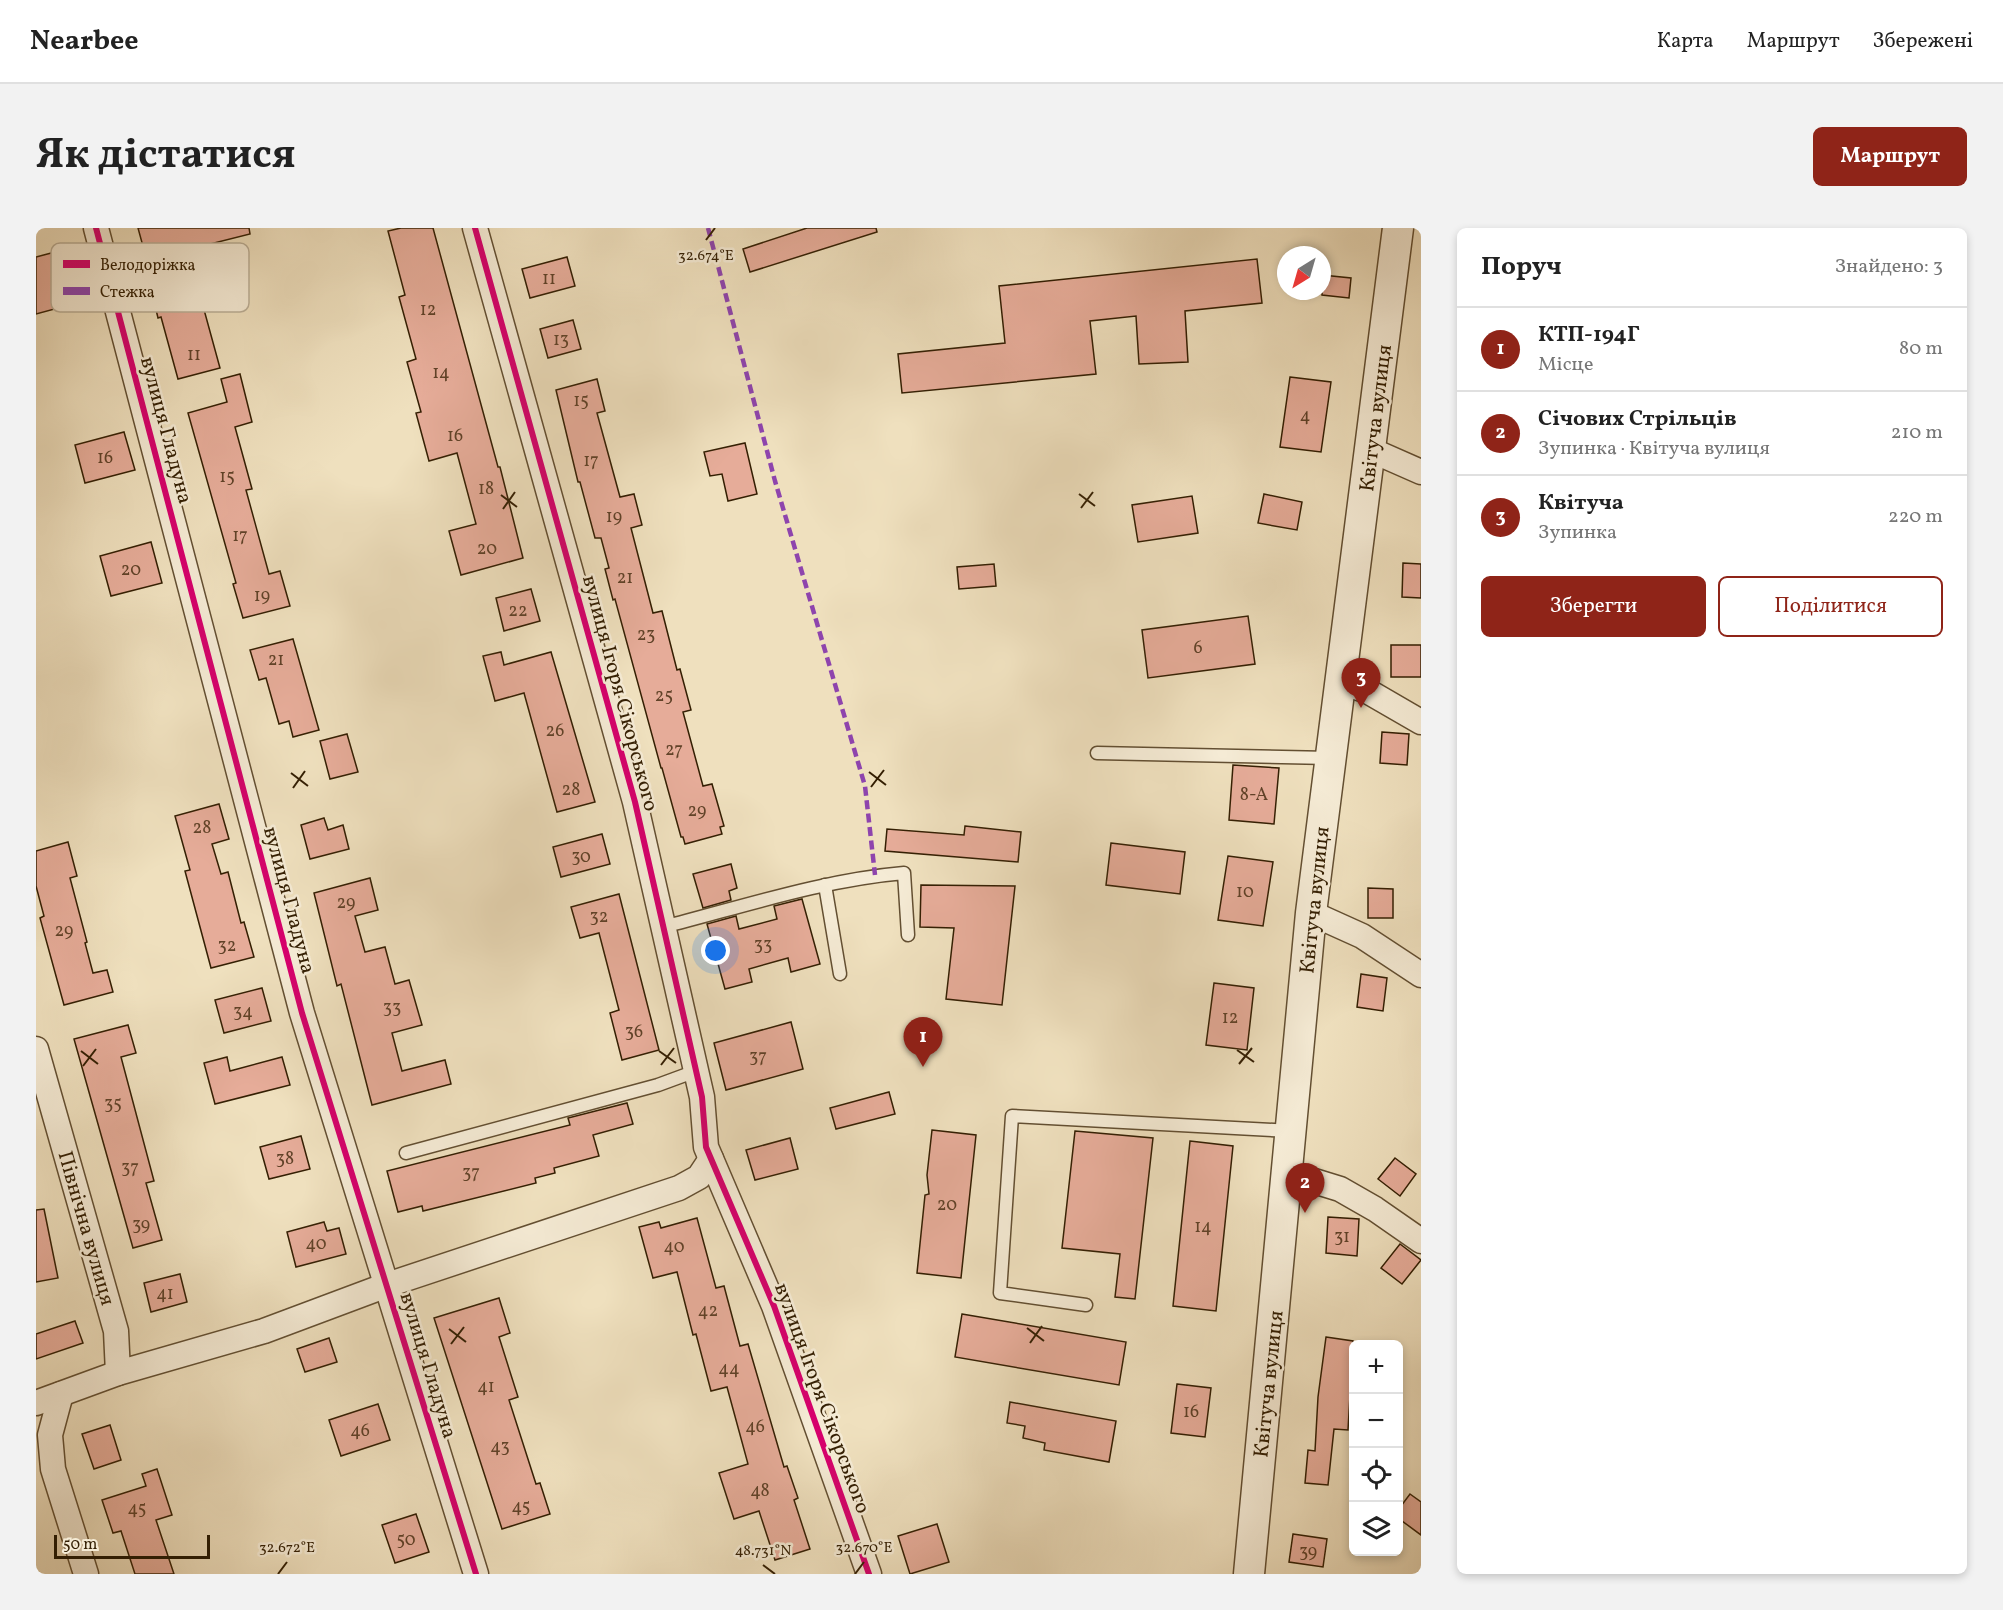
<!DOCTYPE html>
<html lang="uk">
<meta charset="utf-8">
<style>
:root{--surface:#fff;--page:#f2f2f2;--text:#222;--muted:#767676;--line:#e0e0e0;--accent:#8f2418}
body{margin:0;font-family:Vollkorn,serif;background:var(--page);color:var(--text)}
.controls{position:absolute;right:18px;bottom:18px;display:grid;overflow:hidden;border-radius:9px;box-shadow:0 3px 9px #0003}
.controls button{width:54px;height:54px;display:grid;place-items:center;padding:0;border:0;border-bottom:2px solid var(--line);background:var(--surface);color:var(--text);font:30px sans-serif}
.compass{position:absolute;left:1241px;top:18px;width:54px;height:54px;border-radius:50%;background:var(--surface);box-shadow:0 3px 9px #0003;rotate:217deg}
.scale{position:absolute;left:18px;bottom:15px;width:156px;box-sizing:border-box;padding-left:6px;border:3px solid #341f03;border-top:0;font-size:16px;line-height:21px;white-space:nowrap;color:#341f03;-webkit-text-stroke:4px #f5ebd5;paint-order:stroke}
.you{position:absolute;left:680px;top:723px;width:21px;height:21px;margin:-15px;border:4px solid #fff;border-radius:50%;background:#1a73e8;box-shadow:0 0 0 9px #1a73e833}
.badge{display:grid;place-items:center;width:39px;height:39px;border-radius:50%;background:var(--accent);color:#fff;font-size:20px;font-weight:700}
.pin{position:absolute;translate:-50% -50px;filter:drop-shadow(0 2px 3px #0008)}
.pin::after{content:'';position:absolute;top:32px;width:21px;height:18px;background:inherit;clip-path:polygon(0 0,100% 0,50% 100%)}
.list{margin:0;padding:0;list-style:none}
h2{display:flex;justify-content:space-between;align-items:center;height:78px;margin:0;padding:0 24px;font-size:26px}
h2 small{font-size:20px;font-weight:400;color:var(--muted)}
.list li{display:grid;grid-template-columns:39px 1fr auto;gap:18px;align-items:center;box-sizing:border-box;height:84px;padding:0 24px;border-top:2px solid var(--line)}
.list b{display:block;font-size:22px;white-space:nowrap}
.list p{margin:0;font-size:20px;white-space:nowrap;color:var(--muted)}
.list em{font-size:20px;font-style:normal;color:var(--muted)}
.actions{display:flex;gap:12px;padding:18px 24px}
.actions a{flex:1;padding:14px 0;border:2px solid var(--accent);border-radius:9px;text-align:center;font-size:21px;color:var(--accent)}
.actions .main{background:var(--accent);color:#fff}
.icon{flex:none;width:33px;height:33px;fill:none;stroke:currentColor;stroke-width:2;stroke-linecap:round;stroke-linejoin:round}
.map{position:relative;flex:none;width:1385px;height:1346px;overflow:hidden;border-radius:9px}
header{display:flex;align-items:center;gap:36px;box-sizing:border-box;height:84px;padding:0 30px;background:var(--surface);border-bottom:2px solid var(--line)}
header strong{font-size:28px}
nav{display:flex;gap:33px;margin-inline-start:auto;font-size:21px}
.intro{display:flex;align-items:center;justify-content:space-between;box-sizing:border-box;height:144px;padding:0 36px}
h1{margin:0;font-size:42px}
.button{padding:15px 27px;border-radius:9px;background:var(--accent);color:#fff;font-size:21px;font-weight:700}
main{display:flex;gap:36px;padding:0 36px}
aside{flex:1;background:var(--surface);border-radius:9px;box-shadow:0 3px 9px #0003}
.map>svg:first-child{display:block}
.building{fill:#e6ac99;stroke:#341f03;stroke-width:1.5}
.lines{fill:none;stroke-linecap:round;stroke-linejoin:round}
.service-casing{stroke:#634f32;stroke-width:15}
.minor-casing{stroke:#634f32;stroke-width:27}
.tertiary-casing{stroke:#634f32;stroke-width:33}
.service{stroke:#f5ebd5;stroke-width:12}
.minor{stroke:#f5ebd5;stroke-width:24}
.tertiary{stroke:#f5ebd5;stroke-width:30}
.quiet{stroke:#8e44ad;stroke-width:4.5;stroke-dasharray:9 4.5;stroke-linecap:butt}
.cycleway-casing{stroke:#f5ebd5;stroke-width:10}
.cycleway{stroke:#d6006c;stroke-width:6}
.ticks{fill:none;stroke:#341f03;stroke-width:2}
.labels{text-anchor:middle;stroke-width:5;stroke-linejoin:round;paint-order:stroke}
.number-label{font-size:18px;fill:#604228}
.street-label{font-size:21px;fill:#341f03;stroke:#f5ebd5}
.key{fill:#f5ebd5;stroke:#bbae96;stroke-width:1.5}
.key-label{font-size:16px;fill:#341f03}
.ticks-label{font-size:15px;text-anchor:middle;fill:#341f03;stroke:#f5ebd5;stroke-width:5;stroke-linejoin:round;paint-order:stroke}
</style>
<header>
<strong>Nearbee</strong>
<nav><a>Карта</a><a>Маршрут</a><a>Збережені</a></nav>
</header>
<div class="intro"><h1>Як дістатися</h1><a class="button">Маршрут</a></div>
<main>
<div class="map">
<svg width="1385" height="1346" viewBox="0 0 1385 1346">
<rect width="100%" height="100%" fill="#efe0be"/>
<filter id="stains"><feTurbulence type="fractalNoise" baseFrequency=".00333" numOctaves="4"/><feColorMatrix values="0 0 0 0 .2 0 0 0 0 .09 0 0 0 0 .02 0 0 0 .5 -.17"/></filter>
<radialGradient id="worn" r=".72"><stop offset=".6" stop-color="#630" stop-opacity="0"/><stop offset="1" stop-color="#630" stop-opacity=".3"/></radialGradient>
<g class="building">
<path d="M102 0H213L214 6 166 18 181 74 167 78 184 140 142 151 125 89 122 90 116 65 159 53 151 22 111 33Z"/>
<path d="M365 0H397L462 239H464L487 330 425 347 413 303 440 296 421 225 393 233 380 185 385 184 371 134 380 131 363 69 369 67 352 3Z"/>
<path d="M771 0H840L841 4 714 44 707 21Z"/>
<path d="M23 23 37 76 0 86V29Z"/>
<path d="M531 29 539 58 494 70 486 41Z"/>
<path d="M1221 31 1226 75 1149 83 1152 134 1103 136 1100 88 1054 93 1060 146 866 165 862 126 969 115 963 58Z"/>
<path d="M1286 47 1315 50 1313 70 1286 67Z"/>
<path d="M537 92 545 121 512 130 504 101Z"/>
<path d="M204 146 216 194 199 199 216 261 210 262 233 346 244 343 254 378 207 390 197 356 200 355 152 185 191 174 185 151Z"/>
<path d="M1254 149 1295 154 1285 224 1244 219Z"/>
<path d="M561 151 569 183 561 185 584 269 598 266 606 297 595 300 617 385 626 383 641 442 644 441 655 482 647 484 667 558 676 556 688 598 684 599 686 606 649 616 647 609H645L626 540H625L579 371 577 372 569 341 573 340 565 310H559L544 254H542L520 162Z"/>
<path d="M88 204 99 242 49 255 39 217Z"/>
<path d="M709 215 721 266 692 273 686 246 674 248 668 224Z"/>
<path d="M1228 266 1266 274 1261 302 1222 295Z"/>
<path d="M1156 268 1162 305 1102 314 1096 277Z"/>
<path d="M115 314 126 355 75 368 64 328Z"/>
<path d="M1367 335 1385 336V370L1366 369Z"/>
<path d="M958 336 960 358 923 361 921 339Z"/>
<path d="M495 361 504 393 468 403 460 370Z"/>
<path d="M1212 388 1219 436 1112 450 1106 402Z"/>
<path d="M257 411 283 502 257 509 253 493 243 496 230 450 223 452 214 422Z"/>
<rect x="1355" y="417" width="30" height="32"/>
<path d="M465 424 468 437 515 424 559 574 521 584 488 465 459 473 447 428Z"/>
<path d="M1346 504 1373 506 1371 537 1344 535Z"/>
<path d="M311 506 322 544 294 551 284 513Z"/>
<path d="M1197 537 1243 540 1238 596 1193 592Z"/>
<path d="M183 576 193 611 176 616 185 646 192 644 205 695 208 694 218 729 175 740 149 643 154 642 139 588Z"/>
<path d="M288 590 292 602 307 597 313 621 274 631 265 597Z"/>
<path d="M929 598 985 604 982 634 849 623 851 601 928 607Z"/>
<path d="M566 606 574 636 525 649 517 619Z"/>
<path d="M32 614 41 648 34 650 51 714 49 715 57 745 71 742 77 764 28 777 4 690 8 688 0 658V623Z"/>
<path d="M1075 615 1149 624 1144 666 1070 657Z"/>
<path d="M1192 628 1237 634 1227 698 1182 692Z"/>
<path d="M695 636 701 660 693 663 695 672 667 680 657 646Z"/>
<path d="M334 650 342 682 319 688 329 724 349 719 359 756 373 752 386 797 356 805 366 843 409 832 415 856 336 877 305 756 301 758 278 665Z"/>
<path d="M885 657 979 658 966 777 910 771 918 700 884 699Z"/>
<path d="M1332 660 1357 661V690H1332Z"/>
<path d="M583 666 623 822 586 832 574 785 583 782 563 705 544 710 535 679Z"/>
<path d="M766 671 784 736 755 744 752 730 713 741 716 754 689 761 671 696 700 688 703 701 741 691 738 678Z"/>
<path d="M1325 746 1351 750 1347 783 1321 779Z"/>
<path d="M1178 755 1218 760 1211 822 1170 817Z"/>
<path d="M226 760 235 793 188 805 179 772Z"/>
<path d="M755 794 767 841 690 862 678 815Z"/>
<path d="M92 797 100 825 85 829 118 953 110 955 126 1012 97 1020 38 811Z"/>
<path d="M191 829 194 843 246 829 254 857 179 876 168 835Z"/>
<path d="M853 864 859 886 800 901 794 880Z"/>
<path d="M591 875 597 896 557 907 563 928 518 940 519 945 499 950 500 955 387 983 386 978 362 984 351 943 534 897 532 890Z"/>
<path d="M896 902 940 907 925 1050 881 1045 889 967 893 966 891 947Z"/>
<path d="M1039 903 1117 910 1099 1071 1079 1069 1084 1026 1026 1020Z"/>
<path d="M265 908 274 941 233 951 224 919Z"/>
<path d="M754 910 762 941 719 952 710 922Z"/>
<path d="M1154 913 1197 918 1180 1083 1137 1078Z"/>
<path d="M1359 930 1380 946 1364 968 1342 951Z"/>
<path d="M8 981 22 1050 0 1054V982Z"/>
<path d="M1292 989 1323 991 1321 1028 1290 1025Z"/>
<path d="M661 990 680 1060 688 1058 704 1118 712 1116 748 1239 751 1238 762 1270 758 1272 774 1321 739 1332 723 1283 698 1291 683 1245 712 1236 691 1159 675 1163 660 1106 657 1107 641 1044 617 1050 603 999 623 994 625 1000Z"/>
<path d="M288 994 291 1003 303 1000 310 1026 260 1039 251 1004Z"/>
<path d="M1364 1016 1385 1032 1366 1056 1345 1040Z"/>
<path d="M144 1046 151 1074 115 1084 108 1055Z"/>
<path d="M463 1070 474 1105 463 1109 482 1169 473 1172 500 1256 504 1255 514 1286 466 1301 398 1090Z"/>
<path d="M926 1086 1090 1114 1083 1157 919 1129Z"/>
<path d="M39 1093 47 1115 0 1131V1106Z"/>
<path d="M1290 1109 1317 1113V1150H1315L1312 1202 1298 1201 1292 1257 1269 1255 1272 1222 1279 1223 1282 1169Z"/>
<path d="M293 1110 301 1134 269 1144 261 1121Z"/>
<path d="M1141 1156 1175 1160 1169 1209 1135 1205Z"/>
<path d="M974 1174 1080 1193 1073 1234 1008 1222 1009 1215 987 1210 989 1198 971 1195Z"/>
<path d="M342 1176 354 1212 305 1228 293 1192Z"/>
<path d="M74 1197 85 1232 58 1241 46 1206Z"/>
<path d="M121 1241 136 1287 120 1292 138 1346H99L85 1303 77 1305 66 1272 110 1258 106 1246Z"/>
<path d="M1374 1266 1385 1274V1307L1362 1290V1282Z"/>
<path d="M380 1286 393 1324 359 1335 346 1297Z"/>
<path d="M901 1296 913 1334 874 1346 862 1308Z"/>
<path d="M1257 1306 1291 1311 1287 1339 1253 1334Z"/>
</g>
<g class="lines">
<defs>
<g id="service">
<path d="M1061 525 1294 530"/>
<path d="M789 657 804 746"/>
<path d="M627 699C706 679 786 652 868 645L872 707"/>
<path d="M370 925 622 857 660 843"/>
<path d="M1050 1077 964 1065 976 888 1255 903"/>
</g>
<g id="minor">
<path d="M60 0 266 785 440 1346"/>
<path d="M439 0 599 574 666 869 670 919 738 1078 833 1346"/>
<path d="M1335 222 1385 244"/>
<path d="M1304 453 1333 464 1385 494"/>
<path d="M1275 685 1326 708 1385 747"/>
<path d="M0 821 80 1103 82 1145"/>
<path d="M1252 945 1304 961 1339 981 1385 1013"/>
<path d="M25 1166 14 1207 17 1241 50 1346"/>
<path d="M0 1175 82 1145 228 1103 351 1057 643 960 663 949 675 931"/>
</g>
<path id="tertiary" d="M1213 1346 1275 685 1362 0"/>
</defs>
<use href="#service" class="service-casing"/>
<use href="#minor" class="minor-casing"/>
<use href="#tertiary" class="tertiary-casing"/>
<use href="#service" class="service"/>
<use href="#minor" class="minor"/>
<use href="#tertiary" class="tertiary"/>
<path class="quiet" d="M672 0 739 253 829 558 839 647"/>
<defs>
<g id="cycleway">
<path d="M60 0 266 785 440 1346"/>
<path d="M439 0 599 574 666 869 670 919 738 1078 833 1346"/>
</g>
</defs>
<use href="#cycleway" class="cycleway-casing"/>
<use href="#cycleway" class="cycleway"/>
</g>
<path class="ticks" d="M670 12 679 0M1043 266 1059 278M465 267 481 279M1045 280 1057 264M467 281 479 264M833 544 850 557M255 545 272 558M835 559 848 542M257 560 269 543M1201 822 1218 834M45 823 62 836M623 823 640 835M1203 836 1216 820M625 837 638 820M47 838 60 821M991 1100 1008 1113M413 1101 430 1114M994 1115 1006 1098M415 1116 428 1099M727 1337 739 1346M242 1346 251 1334M819 1346 828 1334"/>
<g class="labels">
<g class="number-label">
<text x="513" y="56">11</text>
<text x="392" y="87">12</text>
<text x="525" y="117">13</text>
<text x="158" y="132">11</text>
<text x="405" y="150">14</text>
<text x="545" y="178">15</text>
<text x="1269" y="193">4</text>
<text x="419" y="213">16</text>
<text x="69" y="235">16</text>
<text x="555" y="238">17</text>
<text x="191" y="254">15</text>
<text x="450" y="266">18</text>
<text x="578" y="294">19</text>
<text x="204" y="313">17</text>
<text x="451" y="326">20</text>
<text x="95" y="347">20</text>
<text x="589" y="355">21</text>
<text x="226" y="373">19</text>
<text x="482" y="388">22</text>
<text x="610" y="412">23</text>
<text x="1162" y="425">6</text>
<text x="240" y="437">21</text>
<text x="628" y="473">25</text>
<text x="519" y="508">26</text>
<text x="638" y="527">27</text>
<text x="535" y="567">28</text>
<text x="1218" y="572">8-А</text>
<text x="661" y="588">29</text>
<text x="166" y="605">28</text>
<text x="545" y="634">30</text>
<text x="1209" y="669">10</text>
<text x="310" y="680">29</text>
<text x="563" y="694">32</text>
<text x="28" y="708">29</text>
<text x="727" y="722">33</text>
<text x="191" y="723">32</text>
<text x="356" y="785">33</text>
<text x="207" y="789">34</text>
<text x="1194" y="795">12</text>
<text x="598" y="809">36</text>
<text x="722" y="834">37</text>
<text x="77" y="881">35</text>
<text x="249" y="936">38</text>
<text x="94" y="945">37</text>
<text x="435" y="950">37</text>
<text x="911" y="982">20</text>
<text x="105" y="1002">39</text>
<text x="1167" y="1004">14</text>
<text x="1306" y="1014">31</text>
<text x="280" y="1021">40</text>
<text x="638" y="1024">40</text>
<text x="129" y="1071">41</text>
<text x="672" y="1088">42</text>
<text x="693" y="1146">44</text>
<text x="450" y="1164">41</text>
<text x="1155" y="1189">16</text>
<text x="719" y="1204">46</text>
<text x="324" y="1208">46</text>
<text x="464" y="1224">43</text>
<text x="724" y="1268">48</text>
<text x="485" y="1284">45</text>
<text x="101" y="1286">45</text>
<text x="370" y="1317">50</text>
<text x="1272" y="1329">39</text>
</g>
<g class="street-label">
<text transform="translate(1339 190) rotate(-83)" y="7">Квітуча вулиця</text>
<text transform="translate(131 202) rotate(75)" y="7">вулиця Гладуна</text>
<text transform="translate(585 465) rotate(75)" y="7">вулиця Ігоря Сікорського</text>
<text transform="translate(254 672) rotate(75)" y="7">вулиця Гладуна</text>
<text transform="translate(1278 672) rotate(-84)" y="7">Квітуча вулиця</text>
<text transform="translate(51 1000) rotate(74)" y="7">Північна вулиця</text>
<text transform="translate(393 1137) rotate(73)" y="7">вулиця Гладуна</text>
<text transform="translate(1232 1156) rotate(-84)" y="7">Квітуча вулиця</text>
<text transform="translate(787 1170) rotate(70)" y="7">вулиця Ігоря Сікорського</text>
</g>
</g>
<rect x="15" y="15" width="198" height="69" rx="9" class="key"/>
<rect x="27" y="32" width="27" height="8" fill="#d6006c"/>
<rect x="27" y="59" width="27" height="8" fill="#8e44ad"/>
<g class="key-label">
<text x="64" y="42">Велодоріжка</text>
<text x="64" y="69">Стежка</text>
</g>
<g class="ticks-label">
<text x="670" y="32">32.674°E</text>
<text x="251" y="1324">32.672°E</text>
<text x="828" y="1324">32.670°E</text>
<text x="727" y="1327">48.731°N</text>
</g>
<rect width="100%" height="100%" filter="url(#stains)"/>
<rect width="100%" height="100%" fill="url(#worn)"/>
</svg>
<div class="controls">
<button>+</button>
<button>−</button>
<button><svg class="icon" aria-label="locate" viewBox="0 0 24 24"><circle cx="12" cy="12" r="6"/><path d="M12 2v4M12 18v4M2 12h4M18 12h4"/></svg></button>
<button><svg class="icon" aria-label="layers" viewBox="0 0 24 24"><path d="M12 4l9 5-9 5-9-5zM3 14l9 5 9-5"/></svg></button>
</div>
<svg class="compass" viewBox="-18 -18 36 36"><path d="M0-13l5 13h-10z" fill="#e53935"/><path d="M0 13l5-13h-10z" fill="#767676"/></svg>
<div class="scale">50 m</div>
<div class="you"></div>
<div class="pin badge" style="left:887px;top:839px">1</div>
<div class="pin badge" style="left:1269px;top:985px">2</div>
<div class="pin badge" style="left:1325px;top:480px">3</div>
</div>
<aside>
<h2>Поруч<small>Знайдено: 3</small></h2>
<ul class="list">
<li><span class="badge">1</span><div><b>КТП-194Г</b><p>Місце</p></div><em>80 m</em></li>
<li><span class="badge">2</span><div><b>Січових Стрільців</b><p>Зупинка · Квітуча вулиця</p></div><em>210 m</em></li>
<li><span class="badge">3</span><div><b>Квітуча</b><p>Зупинка</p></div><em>220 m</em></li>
</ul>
<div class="actions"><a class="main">Зберегти</a><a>Поділитися</a></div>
</aside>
</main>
